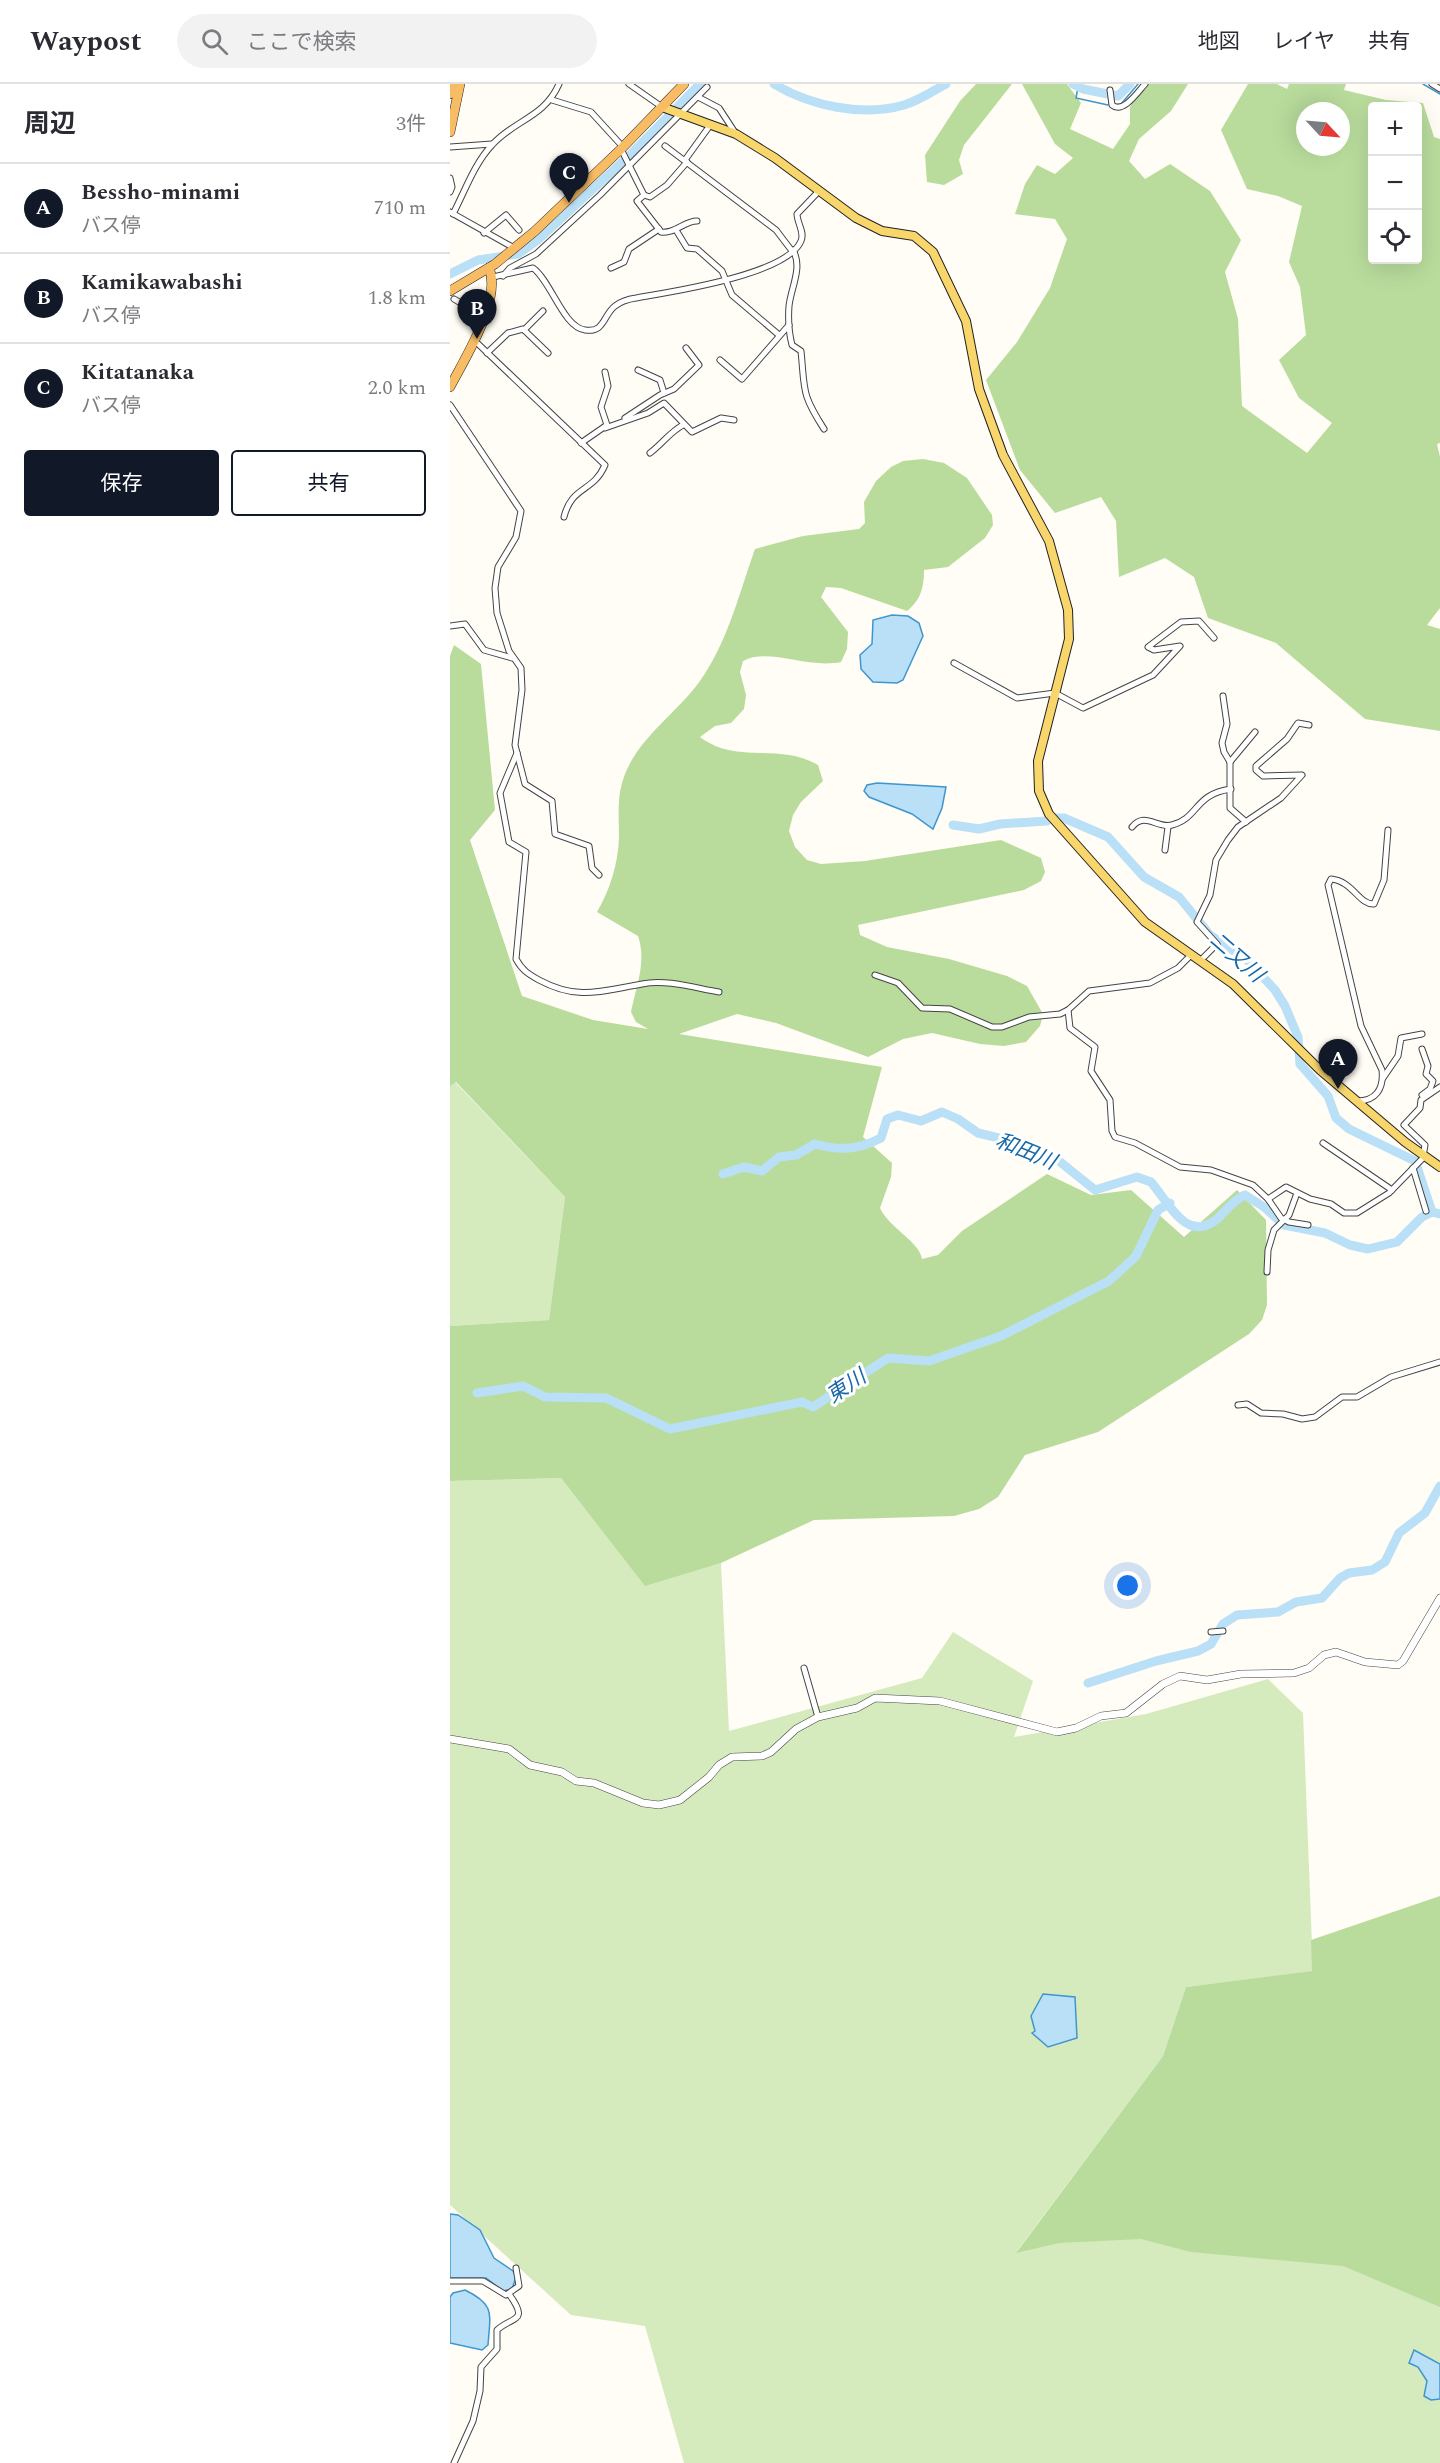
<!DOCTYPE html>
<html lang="ja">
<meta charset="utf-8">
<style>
:root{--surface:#fff;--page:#f2f2f3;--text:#2b2b33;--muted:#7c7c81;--line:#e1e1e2;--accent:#111827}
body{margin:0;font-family:Spectral,"Noto Sans JP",serif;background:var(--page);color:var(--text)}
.controls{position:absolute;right:18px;top:18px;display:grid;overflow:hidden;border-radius:6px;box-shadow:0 6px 24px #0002}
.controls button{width:54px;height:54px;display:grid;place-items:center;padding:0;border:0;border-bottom:2px solid var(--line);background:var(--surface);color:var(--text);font:30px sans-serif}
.compass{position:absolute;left:846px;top:18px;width:54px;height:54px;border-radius:50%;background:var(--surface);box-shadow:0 6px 24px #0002;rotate:116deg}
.you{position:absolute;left:678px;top:1502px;width:21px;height:21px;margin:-15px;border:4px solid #fff;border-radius:50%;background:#1a73e8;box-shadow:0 0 0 9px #1a73e833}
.badge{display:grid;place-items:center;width:39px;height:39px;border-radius:50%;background:var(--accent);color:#fff;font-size:20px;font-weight:700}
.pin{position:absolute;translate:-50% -50px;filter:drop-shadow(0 2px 3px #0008)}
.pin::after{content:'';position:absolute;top:32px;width:21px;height:18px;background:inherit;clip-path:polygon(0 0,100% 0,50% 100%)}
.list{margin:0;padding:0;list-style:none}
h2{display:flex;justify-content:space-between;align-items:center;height:78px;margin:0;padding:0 24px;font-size:26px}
h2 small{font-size:20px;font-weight:400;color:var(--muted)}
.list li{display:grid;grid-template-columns:39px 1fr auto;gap:18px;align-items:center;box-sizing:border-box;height:90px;padding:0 24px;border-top:2px solid var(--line)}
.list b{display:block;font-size:22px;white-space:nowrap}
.list p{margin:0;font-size:20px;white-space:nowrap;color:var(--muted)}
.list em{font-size:20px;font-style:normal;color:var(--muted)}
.actions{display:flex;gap:12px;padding:18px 24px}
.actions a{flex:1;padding:14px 0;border:2px solid var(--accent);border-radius:6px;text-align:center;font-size:21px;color:var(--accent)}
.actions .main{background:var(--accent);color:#fff}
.icon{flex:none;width:33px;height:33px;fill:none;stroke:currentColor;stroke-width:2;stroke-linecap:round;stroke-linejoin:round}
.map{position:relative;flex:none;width:990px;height:2379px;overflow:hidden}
header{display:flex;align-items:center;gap:36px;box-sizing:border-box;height:84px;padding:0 30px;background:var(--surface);border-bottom:2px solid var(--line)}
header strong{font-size:28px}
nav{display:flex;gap:33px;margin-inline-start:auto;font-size:21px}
.search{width:420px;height:54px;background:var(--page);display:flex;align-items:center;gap:15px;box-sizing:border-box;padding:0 21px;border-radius:33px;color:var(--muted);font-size:22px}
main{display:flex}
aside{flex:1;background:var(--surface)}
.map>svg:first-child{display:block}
.green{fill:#d5ebbd}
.forest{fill:#b9dc9c;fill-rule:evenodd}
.water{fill:#b9e0f7;stroke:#3f96cf;stroke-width:1.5}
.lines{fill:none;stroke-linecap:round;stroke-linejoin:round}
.stream{stroke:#3f96cf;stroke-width:1.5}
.river{stroke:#b9e0f7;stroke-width:9}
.minor-casing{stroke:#444;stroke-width:7}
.tertiary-casing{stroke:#444;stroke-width:8}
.primary-casing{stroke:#222;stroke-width:10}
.trunk-casing{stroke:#222;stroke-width:10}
.minor{stroke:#fff;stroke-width:5}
.tertiary{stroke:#fff;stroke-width:7}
.primary{stroke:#f9d66b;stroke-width:8}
.trunk{stroke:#f7bc64;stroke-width:9}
.labels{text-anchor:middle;stroke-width:6;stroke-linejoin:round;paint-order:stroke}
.water-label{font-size:21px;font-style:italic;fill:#1768a6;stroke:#fff}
</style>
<header>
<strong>Waypost</strong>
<div class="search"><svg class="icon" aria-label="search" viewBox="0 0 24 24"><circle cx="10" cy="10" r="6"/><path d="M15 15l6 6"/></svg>ここで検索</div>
<nav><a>地図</a><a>レイヤ</a><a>共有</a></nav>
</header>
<main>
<aside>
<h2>周辺<small>3件</small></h2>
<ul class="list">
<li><span class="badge">A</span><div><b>Bessho-minami</b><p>バス停</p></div><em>710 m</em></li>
<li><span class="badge">B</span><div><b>Kamikawabashi</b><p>バス停</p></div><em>1.8 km</em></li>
<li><span class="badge">C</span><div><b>Kitatanaka</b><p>バス停</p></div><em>2.0 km</em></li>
</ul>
<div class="actions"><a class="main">保存</a><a>共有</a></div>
</aside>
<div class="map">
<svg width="990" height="2379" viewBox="0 0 990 2379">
<rect width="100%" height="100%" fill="#fffdf5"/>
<g class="green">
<path d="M5 998 115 1113 99 1236 0 1242V1002Z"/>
<path d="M111 1394 195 1501 271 1479 279 1647 472 1594 503 1548 583 1597 564 1653 696 1630 818 1595 853 1629 863 1887 736 1903 713 1972 567 2167 610 2143 831 2160 990 2203V2379H234L195 2242 121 2231 0 2121V1397Z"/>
</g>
<g class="forest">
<path d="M526 0H562L514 61 509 76 513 90 494 101 477 98 475 71 510 17Z"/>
<path d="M572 0H617L631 19 620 45 663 65 680 40V23L693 0H738L721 27 689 55 679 77 695 95 720 80 760 107 791 156 775 188 788 235 792 322 857 369 882 339 849 314 829 276 856 251 850 203 839 178 852 122 828 112 797 105 771 46 798 0H827L837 5 839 0H896L894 6 936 16 973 19 984 53 990 55V359L987 360 990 373V524L977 541 990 545V647L915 635 826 559 758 534 744 493 715 474 669 493 666 437 651 413 605 429 570 386 536 296 567 258 600 204 617 155 605 135 565 130 575 100 587 81 605 90 623 74 605 60ZM922 22H968V176H922ZM855 27H891V63H855Z"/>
<path d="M473 375 494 379 517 394 542 431 543 441 535 454 498 483 474 486C474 503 471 516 457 527L391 504 376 503 371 513 398 548 397 565 391 578C357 585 318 563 293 577L290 588 296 611 294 625 281 639 265 642 250 653C287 681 329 658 368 681L373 697 351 718 343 731 339 747 345 763 357 776 371 780 415 777 551 756 591 774 595 788 591 797 574 806 408 841 410 851 437 863 499 875 557 892 577 902 593 930 590 942 576 958 554 962 530 960 482 949 453 955 418 973 326 939 287 930 229 950 432 983 413 1053 442 1079 441 1093 430 1124C439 1144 469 1157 472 1175L488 1171 512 1147 597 1090 641 1111 681 1106 734 1153 787 1106 816 1136 817 1221 812 1236 799 1250 648 1348 575 1371 548 1413 529 1425 504 1432 364 1436 271 1479 195 1502 111 1394 0 1397V1242L99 1236 115 1113 6 998 0 1002V572L4 561 31 580 45 726 20 756 72 912 143 936 198 945 186 938 181 928C186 902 197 878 188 852L147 828C160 806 168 780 169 754 169 736 167 716 172 699 185 653 230 629 254 591 279 553 290 507 305 465L353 452 409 445 415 439 414 418 426 397 441 383 453 377Z"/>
<path d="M990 1812V2223L893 2182 741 2168 691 2155 609 2159 566 2169 713 1972 736 1903 862 1887 861 1856Z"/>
</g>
<g class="water">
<path d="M442 531 458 532 469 539 473 552 453 596 447 599 423 598 411 585 410 571 422 560 423 536Z"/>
<path d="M427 699 496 703 492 724 483 745 462 730 419 713 414 707 417 701Z"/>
<path d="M593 1910 625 1913 627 1954 598 1963 582 1949 585 1947 581 1932Z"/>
<path d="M0 2130 8 2131 30 2146 44 2174 63 2187 66 2193 62 2205 53 2207 36 2194H0Z"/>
<path d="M15 2206C46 2221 40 2230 38 2261L32 2266 0 2259V2213L3 2209Z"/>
<path d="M964 2266 990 2280V2315L981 2316 974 2312 977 2297 968 2283 959 2279Z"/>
</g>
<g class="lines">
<g class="stream">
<path d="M973 0 990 10"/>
<path d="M628 3 626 14 658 21"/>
<path d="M671 20 688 0"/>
</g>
<g class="river">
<path d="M324 0C360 22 413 33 454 21 468 17 483 7 496 0"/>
<path d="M623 0 633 5 668 12 680 0"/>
<path d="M0 190 28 176 68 170 89 155 182 69 250 0"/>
<path d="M606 734H614L658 753 694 793 729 813 760 851 796 875 825 906 835 922 848 953 850 980 878 1012 886 1034 899 1045 965 1077 982 1128"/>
<path d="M503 741 529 745 550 740 597 737"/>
<path d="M273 1090 294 1083 312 1087 329 1073 346 1071 365 1060C390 1067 408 1066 431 1054L437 1035 448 1031 471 1037 492 1028 508 1035 528 1049 570 1059 609 1077 645 1106 687 1093 701 1098C719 1119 737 1160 767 1135 777 1126 783 1116 795 1111L814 1123 834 1141 875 1149 900 1161 918 1165 947 1158 972 1133 982 1128 990 1130"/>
<path d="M27 1309 73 1302 95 1313 156 1314 220 1345 352 1318 363 1323 438 1274 479 1277 551 1252 659 1197 686 1172 708 1126 720 1119"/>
<path d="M638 1599 706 1577 748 1567 761 1560 773 1540 787 1531 828 1528 846 1518 872 1514 890 1494 899 1489 922 1486 935 1478 949 1449 975 1429 990 1402"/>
</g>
<defs>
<g id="minor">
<path d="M179 0 212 23"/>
<path d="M982 0 990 5"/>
<path d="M660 6 662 21C673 30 687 9 695 0"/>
<path d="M248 13 269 24 286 50"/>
<path d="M102 16 141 28 173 63"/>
<path d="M215 62 326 146 342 167"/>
<path d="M0 63 42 60"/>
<path d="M171 65 194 111 187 117 211 148C225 150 234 137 247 137"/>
<path d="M235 76 261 40"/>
<path d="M0 94 2 103 0 108"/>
<path d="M194 111 200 113 217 101 237 78"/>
<path d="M0 128 64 164"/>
<path d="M3 130C15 107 24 80 42 61 64 36 94 34 109 0"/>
<path d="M226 146 237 164 247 165 272 187 282 211 329 251"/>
<path d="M34 149 56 131 69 146"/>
<path d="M343 166C353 184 341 203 339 222 338 235 339 249 342 261L351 267C355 307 351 309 374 345"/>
<path d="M161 184 174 178 179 165 209 145"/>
<path d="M53 192 60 184 86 170 150 111 257 3"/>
<path d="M43 193 83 184C101 197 113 243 135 246 155 249 153 231 165 222 170 218 179 215 186 214 220 208 337 191 351 157 355 148 347 139 347 130L369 107"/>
<path d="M4 215 21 225 40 209"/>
<path d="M74 246 93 227"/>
<path d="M24 256 155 381C143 409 122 401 114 433"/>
<path d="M37 269 58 249 73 245 98 269"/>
<path d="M270 276 292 295 339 241"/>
<path d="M188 286 210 296 214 309"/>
<path d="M0 321 71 427 66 453 48 483 45 504 47 529 59 567 71 584 72 606 65 661 75 700 102 717 105 750 139 762 142 784 149 791"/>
<path d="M175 334 210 311 224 305 249 281 236 264"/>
<path d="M155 344 198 329 214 319 242 348 271 334 284 336"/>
<path d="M131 359 157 341 151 323 158 302 155 288"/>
<path d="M200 369C213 359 220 348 233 341"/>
<path d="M0 542 15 540 34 566 62 574"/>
<path d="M504 579 567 614 605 609 633 624 703 591 730 562 704 566 698 563 731 538 749 537 764 554"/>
<path d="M773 612 777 640 772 659 774 668 780 678V724L796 738"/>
<path d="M67 669 50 709 59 758 76 768 66 875C72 886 78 890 89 896 128 917 151 907 192 900 216 895 245 904 269 908"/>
<path d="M780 678 805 648"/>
<path d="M682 743C695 727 707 745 722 741 749 734 744 710 781 705"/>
<path d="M715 766 718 743"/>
<path d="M751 876 767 860 747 838 760 811 766 776 778 756 788 743 831 714 852 691 813 692 806 686V682L837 655 848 639 859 641"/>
<path d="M425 891 448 899 472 924 500 925 542 943H552L579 933 610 930 618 926 639 907 700 899 728 884 742 870"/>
<path d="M618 926 620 944 645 963 641 987 660 1016 662 1047 665 1053 685 1059 730 1083 761 1086 803 1101 818 1115 831 1134 839 1138 858 1141"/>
<path d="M972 965 978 982 976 990 983 997 980 1005 972 1011"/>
<path d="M933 994 948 972 951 954 972 950"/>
<path d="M907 1017C926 1017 934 1005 932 986L911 942 878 801 881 795C903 797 909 821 924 820L934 796 938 746"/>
<path d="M873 1059 942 1106"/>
<path d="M973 1072 975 1061 954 1041 970 1024 971 1016 990 1003"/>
<path d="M963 1084 976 1127"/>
<path d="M818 1115 836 1103 860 1115 881 1120 894 1129H907L939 1109 974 1073"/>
<path d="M817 1188 818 1166 824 1146 839 1131 847 1109"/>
<path d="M788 1321 797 1320 811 1329 833 1330 852 1335 865 1333 892 1313H907L941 1293 990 1278"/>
<path d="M761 1548 773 1547"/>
<path d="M354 1584 368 1633"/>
<path d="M0 2197H33L56 2211 69 2202 66 2184"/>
<path d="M4 2379 23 2337 30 2307 31 2283 47 2265V2246C62 2232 80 2239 59 2210"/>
</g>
<path id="tertiary" d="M0 1655 59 1665 80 1681 112 1688 126 1697 144 1699 193 1719 209 1721 230 1716 259 1693 269 1681 282 1673 312 1672 321 1668 346 1645 368 1633 407 1624 425 1614 490 1617 607 1648 626 1644 651 1632 676 1629 713 1600 730 1592 757 1596 791 1590 844 1589 859 1584 874 1571 886 1568 915 1578 948 1581 953 1577 990 1514"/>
<path id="primary" d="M212 23 286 50 325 74 406 134 432 147 464 152 483 168 516 237 529 305 553 371 599 457 618 526 619 555 588 677 589 707 599 730 695 838 783 900 870 986 955 1058 990 1083"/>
<g id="trunk">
<path d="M0 10 2 0"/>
<path d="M0 48 10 0"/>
<path d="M0 207 45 180 85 147 171 65 234 0"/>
<path d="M0 303C15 274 52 216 39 184"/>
</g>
</defs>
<use href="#minor" class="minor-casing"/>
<use href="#tertiary" class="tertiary-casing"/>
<use href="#primary" class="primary-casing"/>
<use href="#trunk" class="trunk-casing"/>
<use href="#minor" class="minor"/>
<use href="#tertiary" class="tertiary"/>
<use href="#primary" class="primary"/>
<use href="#trunk" class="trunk"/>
</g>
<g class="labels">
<g class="water-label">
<text transform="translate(787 873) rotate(41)" y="7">二又川</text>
<text transform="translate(576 1067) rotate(22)" y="7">和田川</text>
<text transform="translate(396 1302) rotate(-34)" y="7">東川</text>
</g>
</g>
</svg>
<div class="controls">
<button>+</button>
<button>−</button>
<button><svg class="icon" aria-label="locate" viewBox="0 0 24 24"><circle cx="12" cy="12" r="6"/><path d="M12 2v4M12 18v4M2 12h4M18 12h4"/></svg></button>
</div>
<svg class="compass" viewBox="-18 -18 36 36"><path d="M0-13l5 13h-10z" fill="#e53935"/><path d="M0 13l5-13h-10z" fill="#7c7c81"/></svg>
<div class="you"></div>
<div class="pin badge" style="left:888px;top:1005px">A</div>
<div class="pin badge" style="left:27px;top:255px">B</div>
<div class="pin badge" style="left:119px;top:119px">C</div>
</div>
</main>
